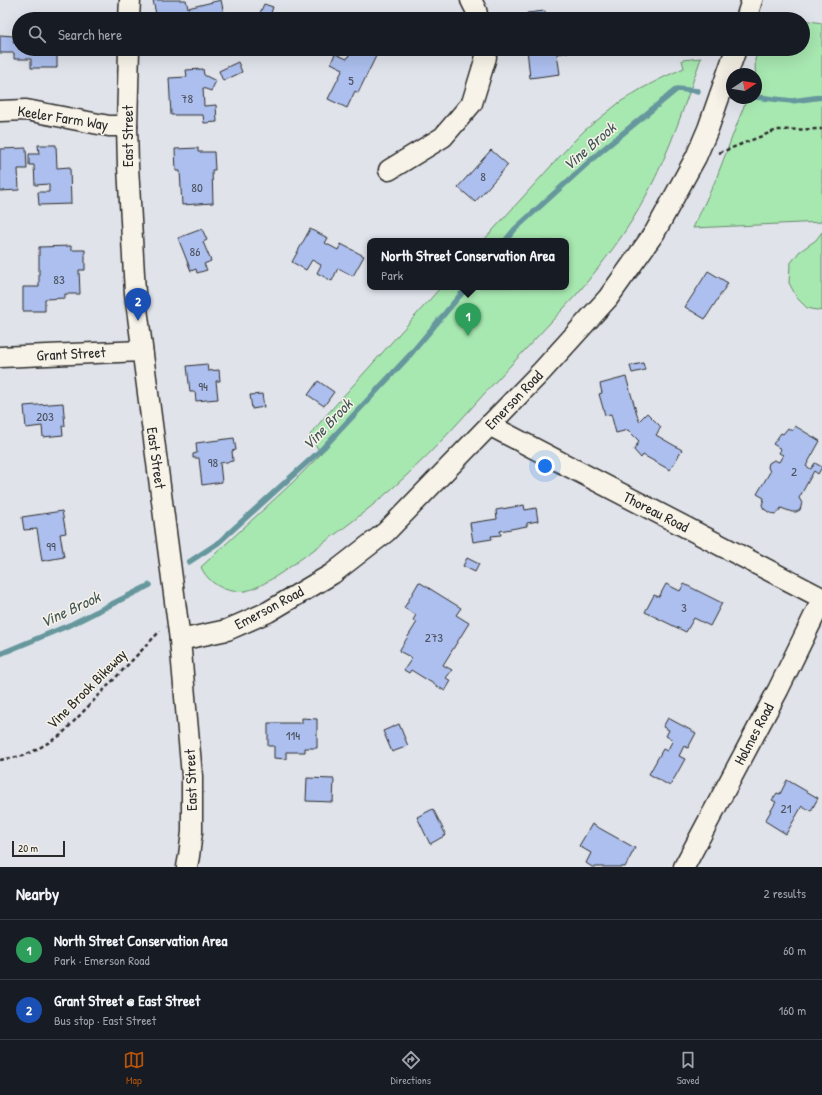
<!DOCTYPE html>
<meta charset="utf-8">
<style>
:root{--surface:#171b24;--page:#242831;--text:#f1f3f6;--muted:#9ea1a6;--line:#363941;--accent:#b45309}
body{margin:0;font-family:"Patrick Hand",sans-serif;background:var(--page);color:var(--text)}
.compass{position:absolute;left:726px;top:68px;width:36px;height:36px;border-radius:50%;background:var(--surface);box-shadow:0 4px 16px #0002;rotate:78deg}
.scale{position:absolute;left:12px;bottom:10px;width:53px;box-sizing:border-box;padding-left:4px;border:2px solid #2b2b2b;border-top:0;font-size:11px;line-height:14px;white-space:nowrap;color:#2b2b2b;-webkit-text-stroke:3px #f7f3e8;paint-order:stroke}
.you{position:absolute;left:545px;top:466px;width:14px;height:14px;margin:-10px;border:3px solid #fff;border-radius:50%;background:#1a73e8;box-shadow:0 0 0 6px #1a73e833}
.badge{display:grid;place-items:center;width:26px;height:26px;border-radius:50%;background:var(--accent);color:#fff;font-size:13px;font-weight:700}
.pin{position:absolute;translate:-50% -33px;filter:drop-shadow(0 1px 2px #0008)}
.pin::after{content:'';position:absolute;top:21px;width:14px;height:12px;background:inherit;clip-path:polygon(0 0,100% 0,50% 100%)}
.popup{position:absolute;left:367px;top:238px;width:202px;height:52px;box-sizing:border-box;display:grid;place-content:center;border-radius:8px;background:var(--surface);filter:drop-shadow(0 1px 3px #0005);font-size:13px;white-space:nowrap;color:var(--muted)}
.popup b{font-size:15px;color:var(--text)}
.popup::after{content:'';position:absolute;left:50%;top:100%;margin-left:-8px;border:8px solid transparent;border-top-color:var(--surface)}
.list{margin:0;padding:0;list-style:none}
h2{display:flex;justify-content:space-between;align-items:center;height:52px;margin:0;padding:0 16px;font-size:17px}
h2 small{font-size:13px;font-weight:400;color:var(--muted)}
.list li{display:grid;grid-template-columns:26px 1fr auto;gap:12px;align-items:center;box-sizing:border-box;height:60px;padding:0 16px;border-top:1px solid var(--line)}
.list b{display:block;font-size:15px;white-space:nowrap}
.list p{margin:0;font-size:13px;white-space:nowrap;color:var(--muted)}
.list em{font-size:13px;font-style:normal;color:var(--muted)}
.icon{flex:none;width:22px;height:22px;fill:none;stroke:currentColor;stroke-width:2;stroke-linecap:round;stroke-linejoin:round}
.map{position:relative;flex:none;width:822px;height:867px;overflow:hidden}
.search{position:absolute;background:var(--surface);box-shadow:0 4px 16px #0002;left:12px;right:12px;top:12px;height:44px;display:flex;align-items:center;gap:10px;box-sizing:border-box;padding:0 14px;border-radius:22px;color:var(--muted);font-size:15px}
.sheet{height:172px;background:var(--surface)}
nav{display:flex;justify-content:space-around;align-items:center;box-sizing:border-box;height:56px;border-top:1px solid var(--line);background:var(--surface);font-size:11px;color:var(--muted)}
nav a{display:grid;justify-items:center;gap:2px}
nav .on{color:var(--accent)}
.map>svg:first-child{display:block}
.green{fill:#a7e7b0;stroke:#69896e}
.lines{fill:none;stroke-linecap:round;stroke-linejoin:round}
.stream{stroke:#66979d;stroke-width:5.5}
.building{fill:#acbfee;stroke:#2b2b2b}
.minor-casing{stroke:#2b2b2b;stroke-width:23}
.path{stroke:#2b2b2b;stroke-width:2.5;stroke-dasharray:4 3;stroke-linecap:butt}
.minor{stroke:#f7f3e8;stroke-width:20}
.labels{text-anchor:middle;stroke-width:3;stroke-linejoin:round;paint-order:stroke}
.number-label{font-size:13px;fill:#4b505c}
.street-label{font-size:15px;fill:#2b2b2b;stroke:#f7f3e8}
.water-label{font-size:16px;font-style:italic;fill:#44585a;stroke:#f7f3e8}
</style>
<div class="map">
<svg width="822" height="867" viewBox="0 0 822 867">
<rect width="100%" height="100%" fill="#e0e3ea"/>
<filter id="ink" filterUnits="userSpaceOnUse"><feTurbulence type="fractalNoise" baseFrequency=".025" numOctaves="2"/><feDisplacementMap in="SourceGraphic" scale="8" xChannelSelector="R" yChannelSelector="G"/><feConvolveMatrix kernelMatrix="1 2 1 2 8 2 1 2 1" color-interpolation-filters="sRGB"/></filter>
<g filter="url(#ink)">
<g class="green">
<path d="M803 20 822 23V222L693 228 716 179 747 98H756L755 59 760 49H803Z"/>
<path d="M701 58C685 104 670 151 647 194 628 231 603 263 577 294 546 327 515 361 484 394 459 422 434 450 407 475 375 505 341 531 305 556 290 567 262 588 245 591 226 594 208 583 201 567L292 483 321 454 310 435 323 419 441 287H566V241H483L571 144 585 130 620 102 641 89 662 78 684 68 682 60Z"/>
<path d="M822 232V311L807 308 797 298 789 283 790 264 799 252 816 240Z"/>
</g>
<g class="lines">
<g class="stream">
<path d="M756 97 792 101 822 97"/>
<path d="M505 241 515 229 600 152 677 89 698 91"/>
<path d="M189 562 218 543 323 448 409 356 467 287"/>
<path d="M0 654 72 624 150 585"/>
</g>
</g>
<g class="building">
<path d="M153 0H186L188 8 221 0 225 19H157Z"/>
<path d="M264 4 273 7 270 16 260 13Z"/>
<path d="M545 11 546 19H528L527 13Z"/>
<path d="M0 35 14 36 13 43H19V49H57V68H31V59H14V53H0Z"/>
<path d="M352 49H372L378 52 358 93 355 91 347 108 328 99 343 69 331 63 335 54 347 59Z"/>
<path d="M527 49H568L569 52 557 54 560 74 530 78Z"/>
<path d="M238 62 242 72 223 81 219 71Z"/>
<path d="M203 69 204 75 216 81 211 91 203 88 204 106 216 105 217 122 204 123 203 115H171L169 78 187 77 186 70Z"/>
<path d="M38 145H56L57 168 70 167 71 204 39 205 38 192H49V184L35 185 34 165H29V154H39Z"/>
<path d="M26 148 27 169H18L19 190 0 191V149Z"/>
<path d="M198 148V152H214L215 170H212L213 203 182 205 180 171H176L175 149Z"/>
<path d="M491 150 508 165 475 202 458 187Z"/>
<path d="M202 229 207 240 203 242 211 261 204 264 207 270 197 273 196 269 191 271 178 238Z"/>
<path d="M310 229 328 238 325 243 338 250 341 244 364 256 353 276 338 268 332 281 317 273 321 265 312 260 306 270 292 262Z"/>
<path d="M71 246V250H85V270H79L80 294H65V298L45 299V311H23V287H39V247Z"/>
<path d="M708 271 728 283 705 319 685 307Z"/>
<path d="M643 363 645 370 632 373 630 366Z"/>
<path d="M207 364 208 371 219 370 220 381H216L218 399 196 401 195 392H190L187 366Z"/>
<path d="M626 377 639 421 647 413 661 427 656 435 682 450 670 470 643 455 641 458 634 450 639 441 628 430 616 433 611 414 605 415 599 394 602 393 600 384Z"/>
<path d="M318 381 334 392 324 406 308 395Z"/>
<path d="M262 394 264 407 252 409 250 395Z"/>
<path d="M63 403 65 426H62L63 435 43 437 42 426 26 428 24 406Z"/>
<path d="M795 426 820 441 806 466 811 469 815 463 822 467 818 474 814 471 799 498 802 503 800 510 796 512H792L781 508 779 511 775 514 770 513 764 509 762 505 764 498 757 494 770 472 768 467 769 463 774 460 779 462 783 455 779 453 781 449 773 444 781 433 783 434 788 428 792 431Z"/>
<path d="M234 438 236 450 232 451 233 461 220 463 222 482 202 485 199 458H193V454L197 453 196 443Z"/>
<path d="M524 505 525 510 536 508 538 521 527 523V526L500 531 501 535 491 536 492 539 473 542 470 523 497 519 496 510Z"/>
<path d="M62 511 66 533 60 534 64 557 42 561 37 529 24 530 22 517Z"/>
<path d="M467 558 479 564 475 572 463 566Z"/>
<path d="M419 582 461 608 456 615 469 623 443 665 452 670 446 678 451 681 445 691 411 670 409 673 404 670 412 658 399 651 417 622 413 620 416 615 404 608Z"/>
<path d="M666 584 680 591 684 584 722 603 710 626 694 618 686 632 645 612 654 595 659 597Z"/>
<path d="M302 718 317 719V748H305V752H286V759L274 758V746H268V723H302Z"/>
<path d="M668 718 696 733 688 748 684 746 679 756 685 759 670 786 649 774 663 749 667 751 673 740 666 736 669 730 663 727Z"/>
<path d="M399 724 408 746 392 752 383 731Z"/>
<path d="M307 778 334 779 333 802 306 801Z"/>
<path d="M787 780 818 798 811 811 802 806 786 834 765 821 776 802 772 800 777 793 780 794Z"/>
<path d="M433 809 446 835 430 844 417 817Z"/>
<path d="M592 824 635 848 625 867H592L586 863 591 853 579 846Z"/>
</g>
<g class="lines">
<defs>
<g id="minor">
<path d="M471 0 476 10 478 19"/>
<path d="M129 19 130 0"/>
<path d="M746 19 752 0"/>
<path d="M129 49 127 126 128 166 135 293 180 640 192 776V832L189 856 187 867"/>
<path d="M0 111 26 110 109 126H127"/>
<path d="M389 170 443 137 472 103 486 57 484 49"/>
<path d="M0 357 142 351"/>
<path d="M489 425 822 598"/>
<path d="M180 640 227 630 268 612 332 574 386 532 542 371 608 298 655 232 696 157 708 129 736 49"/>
<path d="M684 867 778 690 822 600"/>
</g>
</defs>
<use href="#minor" class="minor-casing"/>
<g class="path">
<path d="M719 153 777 130 822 129"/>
<path d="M0 760 22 756 36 750 61 735 160 631"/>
</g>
<use href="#minor" class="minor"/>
</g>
</g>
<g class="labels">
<g class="number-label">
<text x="351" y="85">5</text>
<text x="187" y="103">78</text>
<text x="483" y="181">8</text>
<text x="197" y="192">80</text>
<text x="195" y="256">86</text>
<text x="59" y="284">83</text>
<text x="203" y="391">94</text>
<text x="45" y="421">203</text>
<text x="213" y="467">98</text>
<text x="794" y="476">2</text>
<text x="51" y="551">99</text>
<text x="684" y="612">3</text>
<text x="434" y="642">273</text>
<text x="293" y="740">114</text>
<text x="786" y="813">21</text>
</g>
<g class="street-label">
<text transform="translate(63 118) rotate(9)" y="5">Keeler Farm Way</text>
<text transform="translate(128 136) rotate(-90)" y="5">East Street</text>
<text transform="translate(71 354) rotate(-3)" y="5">Grant Street</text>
<text transform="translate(514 400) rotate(-46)" y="5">Emerson Road</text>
<text transform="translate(156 458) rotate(82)" y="5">East Street</text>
<text transform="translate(656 512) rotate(27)" y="5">Thoreau Road</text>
<text transform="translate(269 608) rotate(-28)" y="5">Emerson Road</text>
<text transform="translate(87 689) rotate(-45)" y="5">Vine Brook Bikeway</text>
<text transform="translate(754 734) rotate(-62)" y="5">Holmes Road</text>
<text transform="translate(191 780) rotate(-92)" y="5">East Street</text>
</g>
<g class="water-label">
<text transform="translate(589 146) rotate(-41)" y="6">Vine Brook</text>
<text transform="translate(327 424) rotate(-46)" y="6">Vine Brook</text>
<text transform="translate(70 609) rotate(-25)" y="6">Vine Brook</text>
</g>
</g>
</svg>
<svg class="compass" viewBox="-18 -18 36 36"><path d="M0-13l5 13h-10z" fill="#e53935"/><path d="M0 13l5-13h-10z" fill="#9ea1a6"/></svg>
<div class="scale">20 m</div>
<div class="you"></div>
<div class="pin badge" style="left:468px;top:336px;background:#2e9e5b">1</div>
<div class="popup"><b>North Street Conservation Area</b>Park</div>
<div class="pin badge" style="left:138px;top:321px;background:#1a4fb4">2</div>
<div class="search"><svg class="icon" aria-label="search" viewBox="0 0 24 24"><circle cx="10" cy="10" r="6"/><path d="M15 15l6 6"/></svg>Search here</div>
</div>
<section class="sheet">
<h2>Nearby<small>2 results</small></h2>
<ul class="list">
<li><span class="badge" style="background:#2e9e5b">1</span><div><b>North Street Conservation Area</b><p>Park · Emerson Road</p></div><em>60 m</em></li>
<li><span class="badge" style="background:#1a4fb4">2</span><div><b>Grant Street @ East Street</b><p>Bus stop · East Street</p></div><em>160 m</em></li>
</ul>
</section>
<nav>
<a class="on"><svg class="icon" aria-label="map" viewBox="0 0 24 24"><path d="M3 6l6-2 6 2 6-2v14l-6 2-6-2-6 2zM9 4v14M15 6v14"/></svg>Map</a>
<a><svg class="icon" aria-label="directions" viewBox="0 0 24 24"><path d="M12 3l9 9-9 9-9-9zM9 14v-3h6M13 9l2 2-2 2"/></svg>Directions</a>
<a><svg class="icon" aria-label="saved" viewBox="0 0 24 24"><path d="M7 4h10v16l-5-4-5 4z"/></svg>Saved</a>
</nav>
